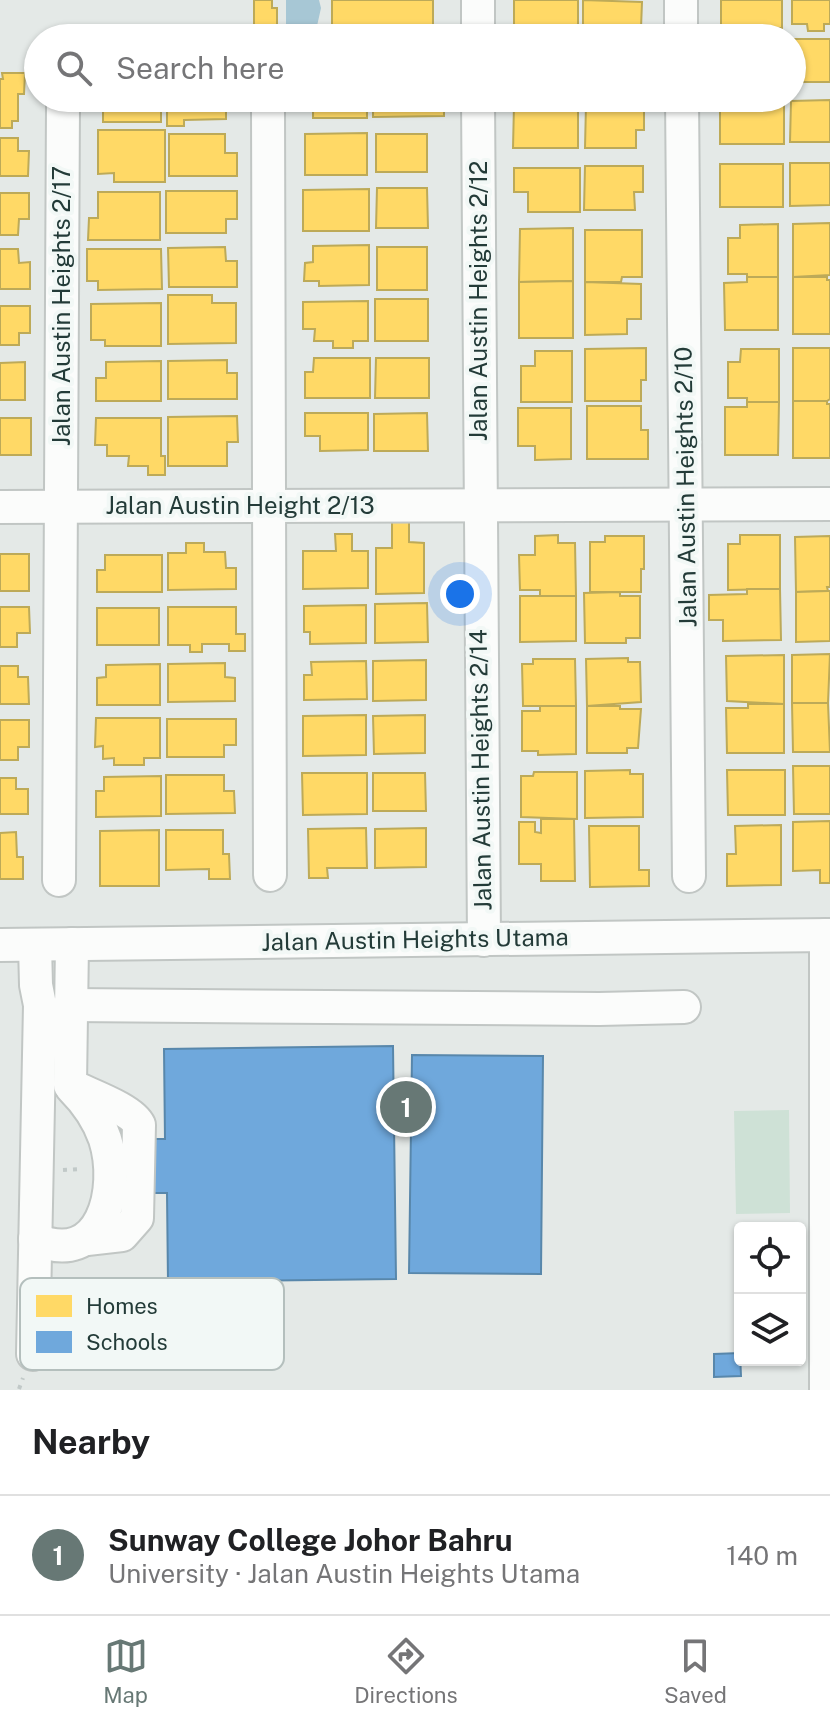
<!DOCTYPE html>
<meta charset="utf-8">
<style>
:root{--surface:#fff;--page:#f2f2f2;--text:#202124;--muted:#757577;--line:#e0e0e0;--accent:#677875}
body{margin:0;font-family:"Public Sans",sans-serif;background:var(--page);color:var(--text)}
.controls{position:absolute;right:24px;bottom:24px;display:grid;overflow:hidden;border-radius:8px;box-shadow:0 2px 6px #0004}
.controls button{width:72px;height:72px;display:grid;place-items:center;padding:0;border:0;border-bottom:2px solid var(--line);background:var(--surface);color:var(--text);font:40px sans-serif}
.you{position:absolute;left:460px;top:594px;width:28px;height:28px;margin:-20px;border:6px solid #fff;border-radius:50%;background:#1a73e8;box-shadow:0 0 0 12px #1a73e833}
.badge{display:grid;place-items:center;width:52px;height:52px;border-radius:50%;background:var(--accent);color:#fff;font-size:26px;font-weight:700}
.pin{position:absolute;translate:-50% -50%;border:4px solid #fff;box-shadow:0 2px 8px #0006}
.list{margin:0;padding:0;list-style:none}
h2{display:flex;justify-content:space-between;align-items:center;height:104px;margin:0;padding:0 32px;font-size:34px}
h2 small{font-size:26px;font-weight:400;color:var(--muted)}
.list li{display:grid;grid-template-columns:52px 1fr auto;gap:24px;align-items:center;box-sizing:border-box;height:120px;padding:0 32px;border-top:2px solid var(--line)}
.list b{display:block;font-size:30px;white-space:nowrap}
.list p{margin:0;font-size:26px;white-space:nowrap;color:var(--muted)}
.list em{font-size:26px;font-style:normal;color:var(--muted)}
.icon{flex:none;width:44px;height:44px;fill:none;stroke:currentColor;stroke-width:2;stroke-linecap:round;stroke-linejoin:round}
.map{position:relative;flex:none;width:830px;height:1390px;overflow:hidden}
.search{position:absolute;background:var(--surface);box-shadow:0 2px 6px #0004;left:24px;right:24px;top:24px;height:88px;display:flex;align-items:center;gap:20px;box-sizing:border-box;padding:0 28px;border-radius:44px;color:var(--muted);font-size:30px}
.sheet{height:224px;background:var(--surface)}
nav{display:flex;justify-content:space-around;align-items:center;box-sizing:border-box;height:112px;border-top:2px solid var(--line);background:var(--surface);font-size:22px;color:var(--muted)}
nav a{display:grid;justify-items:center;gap:4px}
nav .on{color:var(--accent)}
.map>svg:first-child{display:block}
.green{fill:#cee1d6}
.water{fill:#a7c7d5}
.homes{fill:#ffd966;stroke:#bdaa58;stroke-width:2}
.schools{fill:#6fa8dc;stroke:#5887ab;stroke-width:2}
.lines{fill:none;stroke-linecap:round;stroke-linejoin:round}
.minor-casing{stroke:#c1c6c4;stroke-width:36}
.path{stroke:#c1c9c8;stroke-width:4;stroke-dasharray:4 6;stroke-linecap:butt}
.minor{stroke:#fbfcfb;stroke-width:32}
.labels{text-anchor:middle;stroke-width:8;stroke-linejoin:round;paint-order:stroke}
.street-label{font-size:24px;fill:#233b38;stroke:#f2f8f6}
.key{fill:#f2f8f6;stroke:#b4bfbd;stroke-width:2}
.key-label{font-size:22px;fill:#233b38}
</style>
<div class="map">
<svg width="830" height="1390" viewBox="0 0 830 1390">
<rect width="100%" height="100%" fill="#e4e9e7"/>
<path class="green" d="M789 1110 790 1213 736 1214 734 1111Z"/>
<path class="water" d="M286 0H319L321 8 317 26 321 38H286Z"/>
<g class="homes">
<path d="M254 0H272V8H277V38H254Z"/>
<rect x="332" y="0" width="101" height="38"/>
<path d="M514 0H578V28L514 29Z"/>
<path d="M583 0 642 2 641 28 583 29Z"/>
<rect x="721" y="0" width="61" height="28"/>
<path d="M792 0H830V24H824V31H808L807 24H792Z"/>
<rect x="792" y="39" width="38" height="43"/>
<path d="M2 73H25L24 94H18V121H12V128H0V79H3Z"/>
<rect x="103" y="98" width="58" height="24"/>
<path d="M167 98H226V119L184 120V126H167Z"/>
<rect x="313" y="98" width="54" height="20"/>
<path d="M373 98H444V116L373 117Z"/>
<path d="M830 100V142H790L791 101Z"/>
<rect x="720" y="101" width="64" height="43"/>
<path d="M578 104V148H513L514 105Z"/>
<path d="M586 104H644V130H636V148H585Z"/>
<path d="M98 130H165V182H114V173L98 174Z"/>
<path d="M367 133V175H305V134Z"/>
<path d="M169 134H225V153H237V176H169Z"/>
<rect x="376" y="134" width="51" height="38"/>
<path d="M0 138H18V151H29L28 176H0Z"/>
<path d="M790 163H830V205L790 206Z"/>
<rect x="720" y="164" width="63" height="43"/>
<path d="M585 166H643V192H634L635 210H584Z"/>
<path d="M514 168H580V212H528V192H514Z"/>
<path d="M377 188H427L428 228H376Z"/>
<path d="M369 189V231H303V190Z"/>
<path d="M166 191H237V219H226V233H166Z"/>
<path d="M98 192H160V240H88L89 218H98Z"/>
<path d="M0 193H29V219H19L18 235H0Z"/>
<path d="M830 223V275L793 277V224Z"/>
<path d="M778 224V277H747V274H728V238H740V225Z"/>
<path d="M573 228V281L519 282 520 229Z"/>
<path d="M585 230H642V277H622L621 282H585Z"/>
<path d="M369 245V285L319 286V281H304L305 263 313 262V246Z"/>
<path d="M225 247 226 261H237V287H169L168 248Z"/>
<rect x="377" y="247" width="50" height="43"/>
<path d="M0 249H18L19 263 30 262V289H0Z"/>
<path d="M87 249H161L162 289 98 290V281H87Z"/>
<path d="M747 277H778V330H725L724 283 747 282Z"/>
<path d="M793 277H827V280H830V334H793Z"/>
<path d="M573 281V338H519V282Z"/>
<path d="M585 282 641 284V319H627V334L585 335Z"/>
<path d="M168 295H212V303H236V343L168 344Z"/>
<rect x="375" y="299" width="53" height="42"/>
<path d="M368 301V341H353V348H333V341H314L315 329H303V302Z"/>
<path d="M161 303V346H105V340H91V304Z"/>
<path d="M0 306H30V333H19V345H0Z"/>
<path d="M646 348V380H641V401H585V349Z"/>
<path d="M793 348H830V399L827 401H793Z"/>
<path d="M741 349H779V402H747V398H728V362H740Z"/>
<path d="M535 351H572V402H521V366H535Z"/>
<path d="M314 358H370V398H305V372H313Z"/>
<path d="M376 358H429V398H375Z"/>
<path d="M227 360V373H237V399H168V361Z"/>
<path d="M161 361V401H96V378H106V362Z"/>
<path d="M25 362V400H0V363Z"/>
<path d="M793 401H827V404H830V458H793Z"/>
<path d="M747 402H779L778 455H725V407H747Z"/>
<path d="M587 406H641V430H648V459H587Z"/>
<path d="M518 408H571V459L535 460V446H518Z"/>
<path d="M305 413H368V450L320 451V436H305Z"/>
<path d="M427 413 428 451H374V414Z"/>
<path d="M237 416 238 442H227V466H168V417Z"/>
<rect x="0" y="418" width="31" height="37"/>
<path d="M96 418H161V456H165V475H148V466H128L129 456H107V445H95Z"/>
<path d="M392 522H409V542L424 543V593L376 594V548H392Z"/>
<path d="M335 534H352V551H368V588L303 589V551H336Z"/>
<path d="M558 535V543H575L576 596H540V590H520L519 555H535V536Z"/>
<path d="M740 535H780V589L728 590V544H740Z"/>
<path d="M605 536H644V569H641V592H590V542H605Z"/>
<path d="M830 536V587H827L828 591 796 592 795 537Z"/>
<path d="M186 543H204V552H225L226 568H236V589L168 590V553H186Z"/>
<rect x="0" y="554" width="29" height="37"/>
<path d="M105 555H162V592H97V570H105Z"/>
<path d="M747 589H780L781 640 723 641V620H709V595L747 594Z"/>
<path d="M828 591H830V641L796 642V592Z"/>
<path d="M620 592V596H640V638H626V643H585L584 593Z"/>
<path d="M520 596H576V641L520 642Z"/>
<path d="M427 603 428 642 375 643V604Z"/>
<path d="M366 605V643L310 644V632H304V606Z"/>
<path d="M0 607H29L30 633H17V647H0Z"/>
<path d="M168 607H236V634H245V651H229V644H202V652H190V645H168Z"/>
<rect x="97" y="608" width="62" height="37"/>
<path d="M830 654 828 703H792V655Z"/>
<path d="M784 655V704L727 701 726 656Z"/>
<path d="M628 658V662H640L641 702 587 706 586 659Z"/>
<path d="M533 659H575L576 706H523L522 664H533Z"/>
<path d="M426 660V700L373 701V661Z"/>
<path d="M366 661 367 699 304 700V675H312L311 662Z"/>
<path d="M225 663V677L235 678V701L168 702V664Z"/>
<path d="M160 664V705H97V678L106 677V665Z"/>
<path d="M0 666H18V677H28L29 704H0Z"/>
<path d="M792 703H828L830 752H793Z"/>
<path d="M748 704H784V753H727L726 708H748Z"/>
<path d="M540 706H576V754L538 755V751H522V711H540Z"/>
<path d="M587 706H620V709H641L638 748H627V753H587Z"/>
<path d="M366 715V755L303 756V716Z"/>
<path d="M425 715V753L374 754 373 716Z"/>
<path d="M96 718H160V758H144V765H114V758L103 759V746L95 747Z"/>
<path d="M167 719H236V745H224V757H167Z"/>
<path d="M0 720H29V747H18V760H0Z"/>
<path d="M793 766H830V814H794Z"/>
<path d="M630 770V774H643V817L585 818V771Z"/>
<path d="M727 770H785V815H728Z"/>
<path d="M534 772H577V819L521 817V776H533Z"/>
<path d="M302 773H367V814L303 815Z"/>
<path d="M373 773H425L426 811H373Z"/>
<path d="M166 775H224V791H234L235 813 166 814Z"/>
<path d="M161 776V816L96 817V791H104V777Z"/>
<path d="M0 778H16V789H28V814H0Z"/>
<path d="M541 819H574L575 881H541V864H519V822H535V832L541 833Z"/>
<path d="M830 821V883H820V870L793 871V822Z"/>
<path d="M781 825V885L727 886V854H736L735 826Z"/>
<path d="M589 826H639V870H649V886L590 887Z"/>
<path d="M366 828 367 868H327L328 878H309L308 829Z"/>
<path d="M426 828V867L375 868V829Z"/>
<path d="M159 830V886H100V831Z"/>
<path d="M166 830H223V854H229L230 879H209V869L166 870Z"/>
<path d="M16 832 17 857H23V879H0V833Z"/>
</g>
<g class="schools">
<path d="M393 1046 396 1279 168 1282 167 1193H151L121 1215 120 1118 150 1139H165L164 1049Z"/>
<path d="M412 1055 543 1056 541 1274 409 1273Z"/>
<path d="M740 1353 741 1376 714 1377V1354Z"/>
<path d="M754 1360H796V1364L754 1365Z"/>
</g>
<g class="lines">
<defs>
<g id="minor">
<path d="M478 0V38"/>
<path d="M681 0V38"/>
<path d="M478 98 484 940"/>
<path d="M682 98 689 876"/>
<path d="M268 105 270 875"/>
<path d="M0 507 830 504"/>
<path d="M59 880 63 105"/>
<path d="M72 944 70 1085C87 1094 132 1109 139 1125L137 1218 122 1235 87 1239"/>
<path d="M0 945 830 935"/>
<path d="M70 1005 599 1009 684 1007"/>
<path d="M35 1239C102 1269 121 1189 105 1139 98 1119 87 1103 72 1088"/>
<path d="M33 1354 40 1005 36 985 35 945"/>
<path d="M826 1390V935"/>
</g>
</defs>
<use href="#minor" class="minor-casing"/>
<g class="path">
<path d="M63 1170 82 1169"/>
<path d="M19 1389 23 1378"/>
</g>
<use href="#minor" class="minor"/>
</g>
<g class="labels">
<g class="street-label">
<text transform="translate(479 301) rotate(-90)" y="8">Jalan Austin Heights 2/12</text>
<text transform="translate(62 306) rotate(-90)" y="8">Jalan Austin Heights 2/17</text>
<text transform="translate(686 487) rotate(-91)" y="8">Jalan Austin Heights 2/10</text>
<text x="240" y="514">Jalan Austin Height 2/13</text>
<text transform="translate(481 770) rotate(-91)" y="8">Jalan Austin Heights 2/14</text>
<text transform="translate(415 940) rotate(-1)" y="8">Jalan Austin Heights Utama</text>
</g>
</g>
<rect x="20" y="1278" width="264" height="92" rx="12" class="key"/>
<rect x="36" y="1295" width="36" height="22" fill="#ffd966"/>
<rect x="36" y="1331" width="36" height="22" fill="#6fa8dc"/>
<g class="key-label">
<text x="86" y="1314">Homes</text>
<text x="86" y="1350">Schools</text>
</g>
</svg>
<div class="controls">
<button><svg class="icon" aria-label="locate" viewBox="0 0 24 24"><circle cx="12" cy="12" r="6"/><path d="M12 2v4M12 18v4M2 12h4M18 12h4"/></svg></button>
<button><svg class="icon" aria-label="layers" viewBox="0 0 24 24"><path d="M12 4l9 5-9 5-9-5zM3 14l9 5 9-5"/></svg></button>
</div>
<div class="you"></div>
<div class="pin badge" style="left:406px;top:1107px">1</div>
<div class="search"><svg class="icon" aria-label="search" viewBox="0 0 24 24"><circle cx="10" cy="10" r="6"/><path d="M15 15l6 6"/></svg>Search here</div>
</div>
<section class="sheet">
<h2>Nearby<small></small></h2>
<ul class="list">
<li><span class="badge">1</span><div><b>Sunway College Johor Bahru</b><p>University · Jalan Austin Heights Utama</p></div><em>140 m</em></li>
</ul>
</section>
<nav>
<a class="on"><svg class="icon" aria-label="map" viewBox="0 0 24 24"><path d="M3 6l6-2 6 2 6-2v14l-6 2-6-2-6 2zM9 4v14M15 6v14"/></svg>Map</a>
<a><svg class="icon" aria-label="directions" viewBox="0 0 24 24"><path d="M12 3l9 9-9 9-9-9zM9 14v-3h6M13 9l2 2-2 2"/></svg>Directions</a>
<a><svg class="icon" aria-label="saved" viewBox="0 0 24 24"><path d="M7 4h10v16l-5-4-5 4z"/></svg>Saved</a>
</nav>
